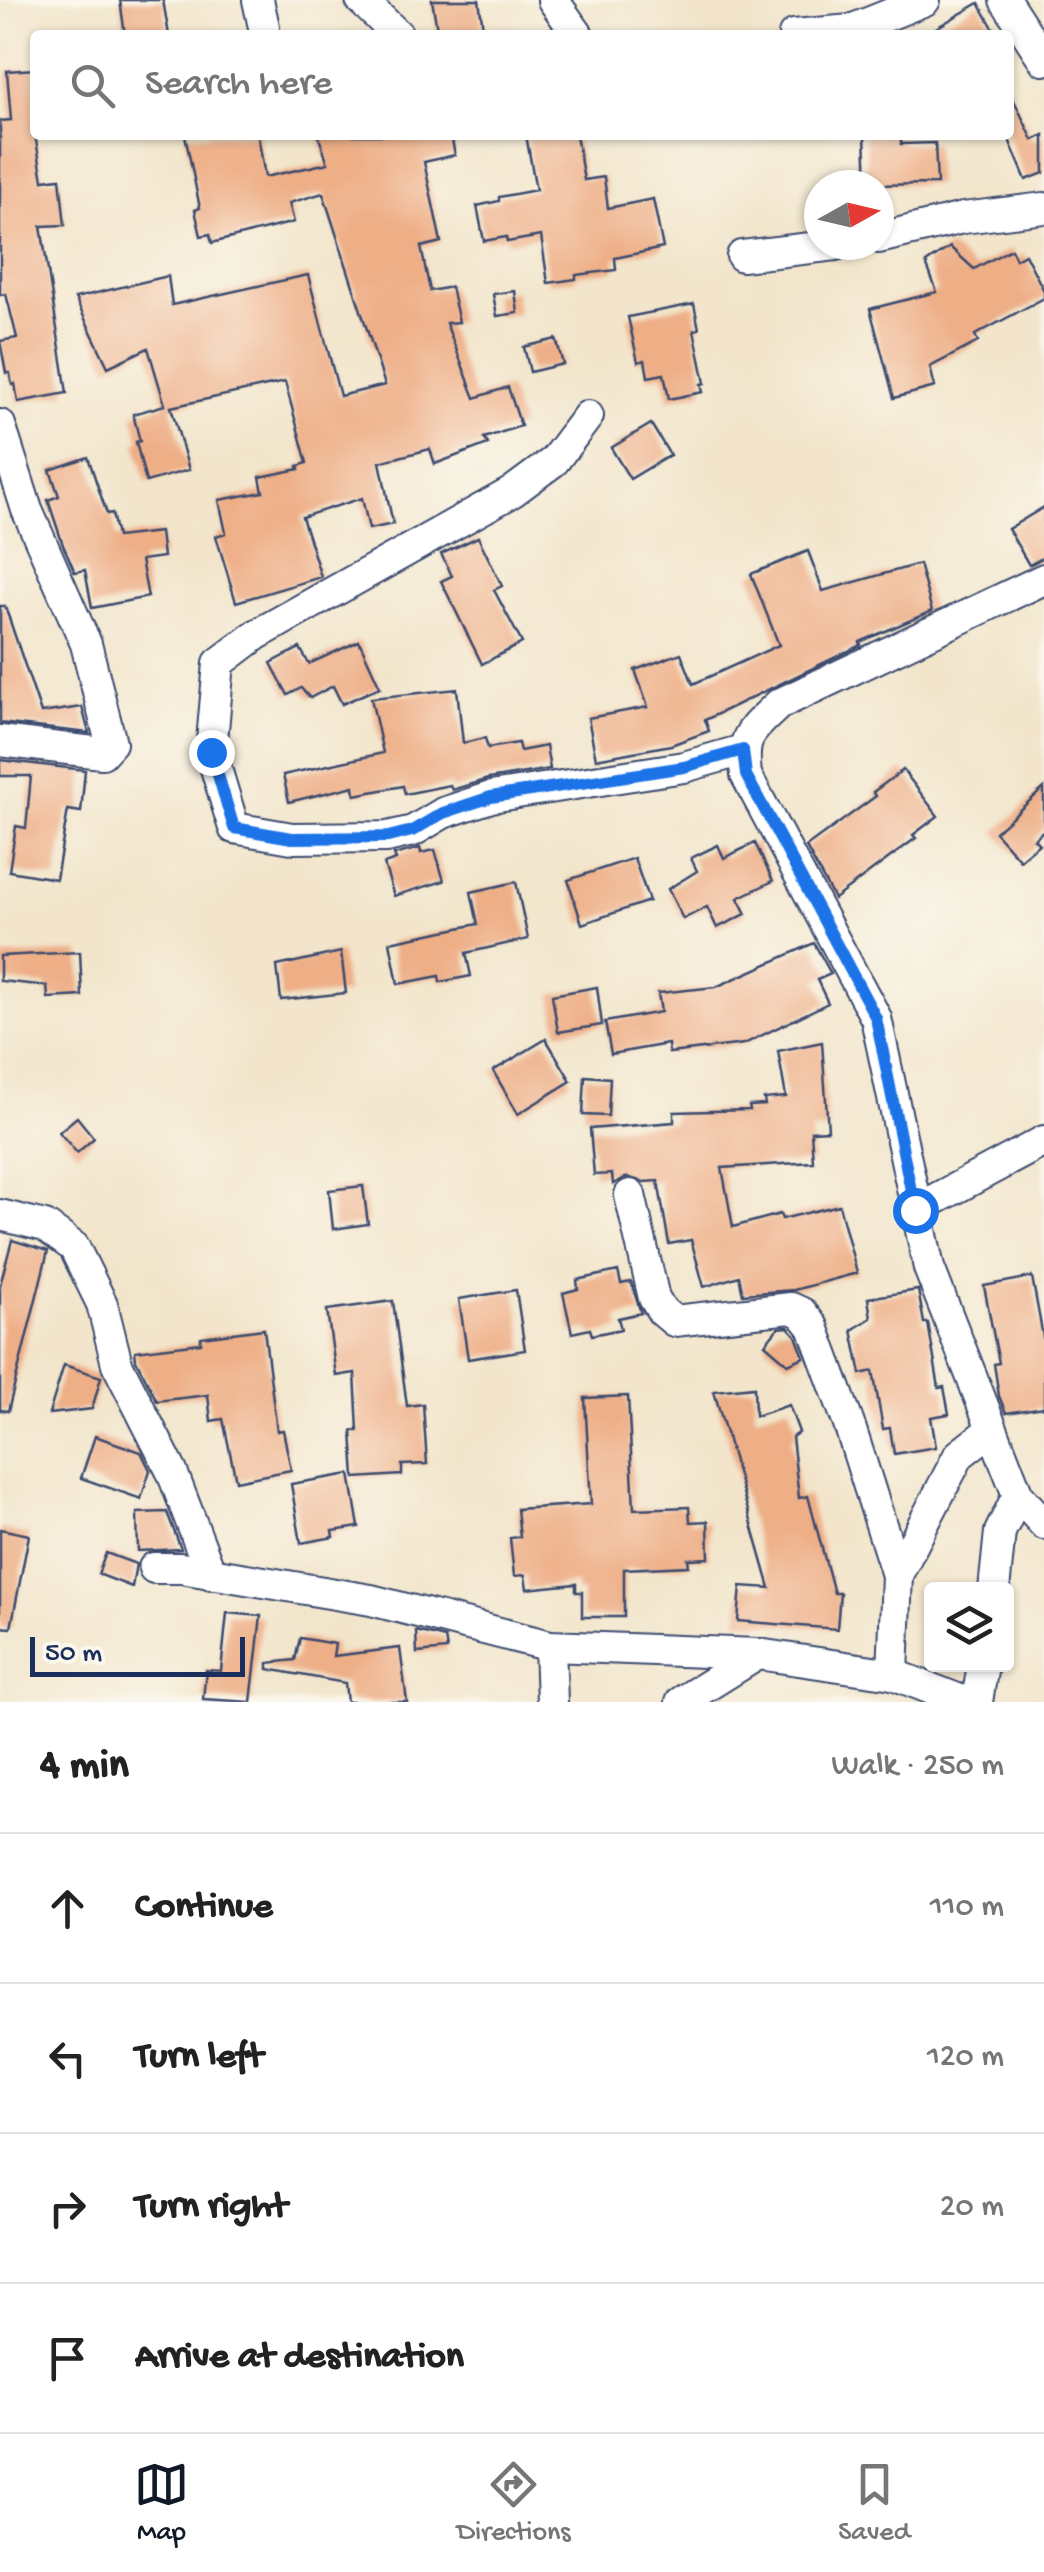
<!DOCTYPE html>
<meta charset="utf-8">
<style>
:root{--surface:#fff;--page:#f6f6f6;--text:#222;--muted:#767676;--line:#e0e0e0;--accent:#111827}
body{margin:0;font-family:"Gochi Hand",sans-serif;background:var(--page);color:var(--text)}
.controls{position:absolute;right:30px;bottom:30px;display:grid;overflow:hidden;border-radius:10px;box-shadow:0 2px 8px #0004}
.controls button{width:90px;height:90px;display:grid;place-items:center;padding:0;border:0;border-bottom:2px solid var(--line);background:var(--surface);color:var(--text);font:50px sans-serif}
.compass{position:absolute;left:804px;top:170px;width:90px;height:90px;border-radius:50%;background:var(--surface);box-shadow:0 2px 8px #0004;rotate:82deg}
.scale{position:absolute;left:30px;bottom:25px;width:215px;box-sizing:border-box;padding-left:10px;border:5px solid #1b2f5e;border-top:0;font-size:28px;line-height:35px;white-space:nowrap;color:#1b2f5e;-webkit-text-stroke:8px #fbf7ec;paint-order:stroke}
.stop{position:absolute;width:30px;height:30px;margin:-22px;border:8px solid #1a73e8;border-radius:50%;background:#fff}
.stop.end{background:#1a73e8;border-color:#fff;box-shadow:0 2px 10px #0008}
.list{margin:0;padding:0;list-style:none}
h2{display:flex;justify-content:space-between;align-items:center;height:130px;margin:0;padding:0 40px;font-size:42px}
h2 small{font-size:32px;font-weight:400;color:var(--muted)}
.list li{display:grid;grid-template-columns:65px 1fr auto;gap:30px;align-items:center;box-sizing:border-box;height:150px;padding:0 40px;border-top:2px solid var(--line)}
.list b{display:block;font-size:38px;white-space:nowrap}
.list em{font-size:32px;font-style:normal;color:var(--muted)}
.icon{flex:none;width:55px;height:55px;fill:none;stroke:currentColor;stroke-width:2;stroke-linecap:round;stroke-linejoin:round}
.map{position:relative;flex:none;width:1044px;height:1702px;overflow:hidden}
.search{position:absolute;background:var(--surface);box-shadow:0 2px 8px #0004;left:30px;right:30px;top:30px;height:110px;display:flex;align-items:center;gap:25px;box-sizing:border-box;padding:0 35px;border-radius:10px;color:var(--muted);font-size:38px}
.sheet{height:730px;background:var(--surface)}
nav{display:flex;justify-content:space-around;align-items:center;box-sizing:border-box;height:140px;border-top:2px solid var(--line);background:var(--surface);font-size:28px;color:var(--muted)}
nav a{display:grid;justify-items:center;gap:5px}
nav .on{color:var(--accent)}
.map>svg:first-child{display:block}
.building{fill:#eeae86}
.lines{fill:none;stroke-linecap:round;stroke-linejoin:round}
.minor-casing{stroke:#3b4a6e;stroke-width:34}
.minor{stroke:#fff;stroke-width:30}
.route{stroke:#1a73e8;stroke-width:12}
</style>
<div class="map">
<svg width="1044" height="1702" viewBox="0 0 1044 1702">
<rect width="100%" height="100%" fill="#fbf7ec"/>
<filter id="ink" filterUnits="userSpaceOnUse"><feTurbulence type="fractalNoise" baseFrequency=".01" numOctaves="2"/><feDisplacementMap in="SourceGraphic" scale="20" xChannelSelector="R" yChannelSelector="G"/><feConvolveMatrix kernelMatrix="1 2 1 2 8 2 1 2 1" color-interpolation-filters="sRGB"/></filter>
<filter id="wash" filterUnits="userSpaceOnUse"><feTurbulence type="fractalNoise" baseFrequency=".0048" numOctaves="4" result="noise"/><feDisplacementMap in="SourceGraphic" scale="40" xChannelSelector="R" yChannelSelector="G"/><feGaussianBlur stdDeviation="2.25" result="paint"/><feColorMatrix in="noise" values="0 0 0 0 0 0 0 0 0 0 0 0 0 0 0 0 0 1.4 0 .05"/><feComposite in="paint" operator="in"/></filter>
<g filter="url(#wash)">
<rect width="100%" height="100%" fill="#f2e5cb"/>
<g id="blocks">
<g class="building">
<path d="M120 0H163L169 35H125Z"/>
<path d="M432 0H479L484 35H438Z"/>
<path d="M979 3 997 35H924Z"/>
<path d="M35 69V135L43 180 60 178 65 225 41 226 67 393 18 402 15 384 12 385 10 373H6L0 341 17 338 6 294 0 295V121L11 120 7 71Z"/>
<path d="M1009 90 1033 140 1044 135V173L1026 180 1007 135Z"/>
<path d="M185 135H258L265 177 328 163 318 135H451L455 155 424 162 441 242 421 247 430 291 451 287 459 322 446 323 475 398 508 387 521 426 484 438 488 444 435 464 430 449 380 462 393 524 369 529 362 498 302 517 321 577 236 602 216 536 226 533 219 500 263 492 260 477 299 469 298 466 307 463 285 382 171 407 189 470 146 482 136 442 140 441 133 414 165 405 148 348 108 367 75 298 168 276 172 305 308 275 340 396 385 385 323 193 289 203 294 222 212 243 210 234 201 236 195 210 200 208Z"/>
<path d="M526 135H576L584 180 604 177 608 208 653 199 663 248 615 258 616 270 576 275V279L548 283 541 236 507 242 506 237 484 241 477 206 499 201V197L536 190Z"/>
<path d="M865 135H901V144L935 143 937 184 867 185Z"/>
<path d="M950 247 974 269 1011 249 1016 259 1025 254 1044 291V298L975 335 978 342 930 367 935 387 894 398 870 309 937 292 926 263Z"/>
<path d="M515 291 518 313 497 316 493 294Z"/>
<path d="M694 304 699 329 694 330 705 383 701 384 703 392 669 399 664 374 648 377 645 360 638 362 628 317Z"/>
<path d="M556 339 563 364 530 372 524 347Z"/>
<path d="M651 424 670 455 630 479 611 448Z"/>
<path d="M88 457 107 514 112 513 117 537 160 532 163 557 141 560 148 597 92 608 85 570 75 572 63 545 48 500 59 496 50 470Z"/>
<path d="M1044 507V557L1029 565 1008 529Z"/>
<path d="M478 537 502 586 494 590 522 643 482 664 441 581 452 576 441 554Z"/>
<path d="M808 551 823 591 919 564 932 611 860 642 861 645 705 720 709 731 671 745 596 759 588 718 648 707 635 670 681 653 693 684 779 645 751 574Z"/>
<path d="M0 606H5L41 713 82 707 89 733 0 723Z"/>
<path d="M359 641 380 687 342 704 333 686 310 698 301 688 288 695 271 663 300 648 309 664Z"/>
<path d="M457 689 463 743 485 738 488 748 518 743 520 751 546 746 550 769 488 779 452 790 450 785 405 794 403 786 355 795 354 786 289 802 283 775 383 753 371 698Z"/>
<path d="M0 760 85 770 81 812 68 810 56 879 9 871 16 826 26 828 31 776H0Z"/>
<path d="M903 770 938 816 913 835 916 838 834 899 806 847 876 796 873 792Z"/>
<path d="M1044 788V830L1034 839 1039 844 1020 860 995 832Z"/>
<path d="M755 843 773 881 738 898 746 914 717 928 707 907 683 919 668 889 697 871 691 858 718 845 724 858Z"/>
<path d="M420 848 421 853 435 850 444 881 394 896 384 864 396 860 394 855Z"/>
<path d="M634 858 649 901 582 924 568 880Z"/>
<path d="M516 882 528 939 466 953 471 976 440 982 439 976 398 984 390 942 478 924 471 892Z"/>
<path d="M814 943 831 974 817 980 828 1003 744 1044 669 1053 668 1044 611 1054 605 1022 661 1012 658 993 716 987Z"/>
<path d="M80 952 82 996 48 998 47 986 0 981V956Z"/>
<path d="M341 952 346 993 281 1000 277 966Z"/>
<path d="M597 987 602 1025 558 1032 552 995Z"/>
<path d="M546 1039 571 1081 518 1114 493 1071Z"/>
<path d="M822 1042 828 1130 811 1131 813 1162 722 1168 733 1227 780 1214 782 1219 839 1205 857 1273 794 1290 743 1294 739 1276 704 1287 691 1240 669 1244 658 1181 643 1182 627 1177 613 1184 612 1174 594 1175 590 1129 674 1122V1112L750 1110 749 1106 765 1105 764 1099 786 1097 778 1051Z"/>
<path d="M585 1076 610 1078 608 1116 583 1115Z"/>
<path d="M77 1117 94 1138 77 1153 59 1132Z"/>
<path d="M363 1186 368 1224 333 1229 329 1190Z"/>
<path d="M12 1240 48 1251 8 1411 0 1410V1285Z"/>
<path d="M618 1271 621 1284 631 1282 641 1313 618 1318 621 1329 592 1335 590 1329 572 1333 563 1293 578 1289 577 1280Z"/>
<path d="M1032 1277 1044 1342V1407L1006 1413 999 1396 994 1364 999 1363 984 1286Z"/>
<path d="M516 1290 525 1350 468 1359 459 1299Z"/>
<path d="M918 1290 924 1323H928L939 1388 944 1387 949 1414 931 1417 936 1447 894 1454 890 1428 883 1429 873 1371 861 1374 852 1330 871 1318 868 1298Z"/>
<path d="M393 1301 407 1406 423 1404 427 1464 402 1465V1475L355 1478 352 1431H358L355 1373 336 1376 327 1310Z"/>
<path d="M788 1327 796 1336 804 1357 788 1364 765 1344 778 1328Z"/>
<path d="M264 1329 277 1431 283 1430 291 1470 236 1481 223 1419 211 1421 208 1395 157 1401 136 1360 135 1351 201 1343V1337Z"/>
<path d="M64 1365 101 1377 92 1409 49 1414Z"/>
<path d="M754 1387 755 1416 789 1405 799 1432 792 1437 799 1498 808 1496 834 1593H840L837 1629 738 1621 741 1586 770 1588 714 1391Z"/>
<path d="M628 1396 634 1509 689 1507 690 1522 708 1521 709 1558 688 1559 689 1566 624 1569V1617H582V1592H576V1584L527 1589 525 1575 514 1576 510 1538 520 1537 517 1509 591 1504 585 1398Z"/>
<path d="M95 1436 141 1452 150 1470 141 1499 81 1478Z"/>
<path d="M350 1474 359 1527 333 1531 334 1537 301 1543 291 1484Z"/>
<path d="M167 1512 181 1549 138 1551 137 1513Z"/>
<path d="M0 1529 29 1535 11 1628 0 1627Z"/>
<path d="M106 1553 136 1564 132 1587 98 1574Z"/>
<path d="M227 1613 261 1616 251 1702 203 1699 206 1670 221 1671Z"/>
<path d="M416 1631 445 1638 447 1650 417 1653Z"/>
<path d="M300 1638 335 1644 333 1656 400 1648 407 1702H347L345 1683 268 1669V1663L295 1660Z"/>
</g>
</g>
</g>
<g filter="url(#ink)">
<use href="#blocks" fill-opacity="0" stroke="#3b4a6e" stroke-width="2.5"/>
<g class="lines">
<defs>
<g id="minor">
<path d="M258 0 264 27"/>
<path d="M361 0 398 35"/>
<path d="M553 0 578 35"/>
<path d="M1005 0 1044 60"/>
<path d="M794 35 851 30 925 0"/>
<path d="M879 238 963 218 1044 208"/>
<path d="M742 256 836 245"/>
<path d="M588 416 554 461 512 492 256 635 219 663 211 752 234 828 292 838 387 837 413 831 443 813 491 797 684 767 743 750"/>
<path d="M0 425 27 510 86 644 111 743 102 753 0 741"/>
<path d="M1044 579 779 704C751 731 741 734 746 775L876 1018 929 1268 1018 1495 1044 1524"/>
<path d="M630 1195 654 1298 662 1311 674 1321 791 1308 802 1313 813 1327 851 1430 897 1575"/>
<path d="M915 1210 1044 1141"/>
<path d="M0 1215 45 1226 74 1247 102 1304 117 1364 172 1472 211 1574"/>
<path d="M154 1568H181L371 1600 550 1646 758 1654 893 1674 965 1702"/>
<path d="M994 1590 1000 1532 1018 1495"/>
<path d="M550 1646 552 1702"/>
<path d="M893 1674 897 1575 959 1455 992 1429"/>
<path d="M681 1702 758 1654"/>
<path d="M977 1702 983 1664"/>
</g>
</defs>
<use href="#minor" class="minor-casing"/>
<use href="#minor" class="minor"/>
</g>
</g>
<g class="lines" filter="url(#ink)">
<path class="route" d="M211 752 234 828 292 838 388 837 412 831 443 813 491 797 684 767 743 750 746 775 876 1018 915 1210"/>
</g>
</svg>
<div class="controls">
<button><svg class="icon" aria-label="layers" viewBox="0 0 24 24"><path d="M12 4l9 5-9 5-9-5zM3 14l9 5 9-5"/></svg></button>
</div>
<svg class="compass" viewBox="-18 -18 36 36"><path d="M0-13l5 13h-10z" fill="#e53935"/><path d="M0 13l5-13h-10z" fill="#767676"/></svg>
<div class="scale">50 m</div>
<div class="stop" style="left:915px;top:1210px"></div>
<div class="stop end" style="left:211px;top:752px"></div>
<div class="search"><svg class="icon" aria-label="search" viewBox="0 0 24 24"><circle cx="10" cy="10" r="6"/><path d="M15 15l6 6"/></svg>Search here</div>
</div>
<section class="sheet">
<h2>4 min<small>Walk · 250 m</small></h2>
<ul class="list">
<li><svg class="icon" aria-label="ahead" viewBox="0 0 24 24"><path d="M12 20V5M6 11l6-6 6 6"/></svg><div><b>Continue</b></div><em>110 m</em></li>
<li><svg class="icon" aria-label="left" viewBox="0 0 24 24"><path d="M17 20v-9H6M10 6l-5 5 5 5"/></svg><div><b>Turn left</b></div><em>120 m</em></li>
<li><svg class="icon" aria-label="right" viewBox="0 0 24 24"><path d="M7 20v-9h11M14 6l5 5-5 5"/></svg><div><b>Turn right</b></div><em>20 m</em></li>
<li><svg class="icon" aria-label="arrive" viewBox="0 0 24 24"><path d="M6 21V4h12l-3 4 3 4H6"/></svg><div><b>Arrive at destination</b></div></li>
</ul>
</section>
<nav>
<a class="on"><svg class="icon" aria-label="map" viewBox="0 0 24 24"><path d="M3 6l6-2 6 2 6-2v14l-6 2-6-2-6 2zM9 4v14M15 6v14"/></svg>Map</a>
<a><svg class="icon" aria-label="directions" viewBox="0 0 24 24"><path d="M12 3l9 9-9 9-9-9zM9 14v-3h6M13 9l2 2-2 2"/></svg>Directions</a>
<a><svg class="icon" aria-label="saved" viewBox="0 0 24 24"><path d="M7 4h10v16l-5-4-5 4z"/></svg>Saved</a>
</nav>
